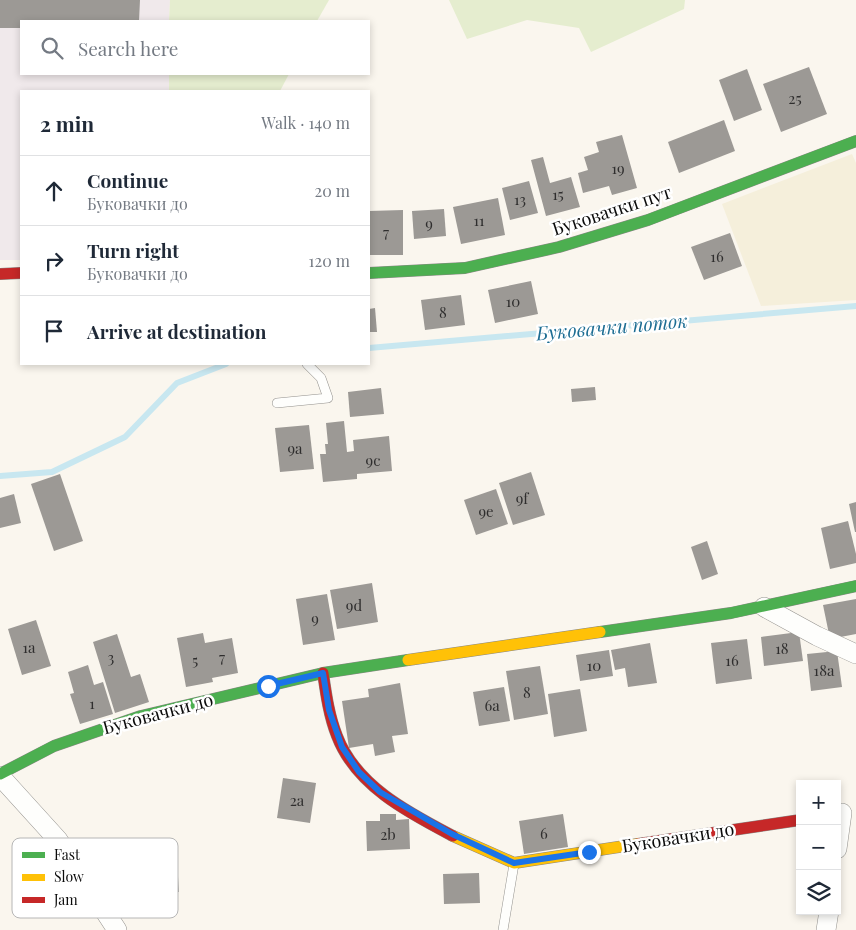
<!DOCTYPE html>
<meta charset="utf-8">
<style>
:root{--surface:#fff;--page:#f6f6f7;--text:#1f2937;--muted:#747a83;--line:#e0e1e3}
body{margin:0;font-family:"Playfair Display",serif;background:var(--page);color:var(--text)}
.controls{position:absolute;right:15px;bottom:15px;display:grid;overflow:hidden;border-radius:0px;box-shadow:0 2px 8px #0003}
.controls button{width:45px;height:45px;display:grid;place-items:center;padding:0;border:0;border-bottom:1px solid var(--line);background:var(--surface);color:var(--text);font:25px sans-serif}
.stop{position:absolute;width:15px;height:15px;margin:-11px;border:4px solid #1a73e8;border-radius:50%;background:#fff}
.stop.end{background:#1a73e8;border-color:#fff;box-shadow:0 1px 5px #0008}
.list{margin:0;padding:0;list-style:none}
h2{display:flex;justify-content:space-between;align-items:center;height:65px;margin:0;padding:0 20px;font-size:21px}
h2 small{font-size:16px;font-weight:400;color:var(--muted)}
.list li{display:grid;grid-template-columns:32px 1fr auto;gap:15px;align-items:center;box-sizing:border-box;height:70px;padding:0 20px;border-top:1px solid var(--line)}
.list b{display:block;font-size:19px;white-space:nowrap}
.list p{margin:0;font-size:16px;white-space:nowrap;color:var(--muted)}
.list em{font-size:16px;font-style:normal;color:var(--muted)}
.icon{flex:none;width:28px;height:28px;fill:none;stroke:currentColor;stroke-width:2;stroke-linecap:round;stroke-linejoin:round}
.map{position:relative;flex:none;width:856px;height:930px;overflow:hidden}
.search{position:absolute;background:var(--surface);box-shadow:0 2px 8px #0003;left:20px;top:20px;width:350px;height:55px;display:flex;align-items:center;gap:12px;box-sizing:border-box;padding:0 18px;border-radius:0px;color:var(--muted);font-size:19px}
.panel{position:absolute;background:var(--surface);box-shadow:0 2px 8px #0003;left:20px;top:90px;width:350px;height:275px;border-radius:0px}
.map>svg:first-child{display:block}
.industrial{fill:#f0e9eb}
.farmland{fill:#f5efdb}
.green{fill:#e5edcf}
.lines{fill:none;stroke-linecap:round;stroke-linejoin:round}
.stream{stroke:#c8e7f0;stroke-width:6}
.building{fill:#9c9995}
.lane-casing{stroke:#93918d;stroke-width:10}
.street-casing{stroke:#93918d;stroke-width:20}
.fast-casing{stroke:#898784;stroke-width:12}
.slow-casing{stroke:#898784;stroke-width:12}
.jam-casing{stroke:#898784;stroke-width:12}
.lane{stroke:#fefefc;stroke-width:9}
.street{stroke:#fefefc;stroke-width:19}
.fast{stroke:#4caf50;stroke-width:11}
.slow{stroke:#ffc107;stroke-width:11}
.jam{stroke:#c62828;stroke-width:11}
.route{stroke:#1a73e8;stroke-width:6}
.labels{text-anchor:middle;stroke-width:5;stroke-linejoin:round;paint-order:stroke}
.number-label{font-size:15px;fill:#2f2e2e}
.street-label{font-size:18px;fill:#0b0b0b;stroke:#fff}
.water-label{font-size:19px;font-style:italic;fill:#1d6d93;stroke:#fff}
.key{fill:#fff;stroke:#b6b6b6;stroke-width:1}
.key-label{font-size:14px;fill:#0b0b0b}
</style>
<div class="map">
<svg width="856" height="930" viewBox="0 0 856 930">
<rect width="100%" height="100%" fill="#faf6ee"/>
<path class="industrial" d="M0 0H170L169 21H21V74H169V91H21V260H0Z"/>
<path class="farmland" d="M852 154 856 163V300L761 306 722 204Z"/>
<g class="green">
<path d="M170 0H329L317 21H169Z"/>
<path d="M449 0H685L684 9 591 52 579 28 527 20 467 39Z"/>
<path d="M169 74H289L280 91H169Z"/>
</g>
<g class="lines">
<g class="stream">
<path d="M369 348 856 306"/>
<path d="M0 476 52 472 125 437 177 383 226 364"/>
</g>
</g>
<g class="building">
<path d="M0 0H140L139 21H21V28H0Z"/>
<path d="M809 67 827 114 781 132 763 84Z"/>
<path d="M747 69 762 110 734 121 719 80Z"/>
<path d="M724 120 735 151 679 173 668 142Z"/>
<path d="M622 135 637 188 612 195 609 186 583 193 578 173 588 170 584 157 599 152 596 142Z"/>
<path d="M543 157 550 183 571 177 580 207 546 216 531 160Z"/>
<path d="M529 181 538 213 510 220 502 188Z"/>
<path d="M498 198 505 235 461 244 453 207Z"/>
<path d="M444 209 446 236 414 239 412 211Z"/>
<path d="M403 210V255H369V211Z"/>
<path d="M730 233 742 266 704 280 691 247Z"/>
<path d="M531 281 538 314 495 323 488 290Z"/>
<path d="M461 295 465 325 425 330 421 300Z"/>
<path d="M375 308 377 332H369V309Z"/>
<path d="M595 387 596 400 572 402 571 389Z"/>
<path d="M381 388 384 414 350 417 348 392Z"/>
<path d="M344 421 347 452 354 451 353 440 389 436 392 471 357 474V479L323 482 320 454H326L325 444H328L326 423Z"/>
<path d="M309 425 314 469 280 472 275 428Z"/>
<path d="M531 472 545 515 513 525 499 483Z"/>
<path d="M60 474 83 541 54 551 31 484Z"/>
<path d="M496 489 508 524 476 535 464 500Z"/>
<path d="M14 494 21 523 0 528V498Z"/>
<path d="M856 502V532H855L849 504Z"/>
<path d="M848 521 856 554V563L830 569 821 528Z"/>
<path d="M707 541 718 574 702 580 691 547Z"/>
<path d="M372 583 378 622 337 629 330 590Z"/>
<path d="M327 594 335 640 303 645 296 599Z"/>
<path d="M856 599V634L830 639 823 605Z"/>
<path d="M36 620 51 666 22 675 8 629Z"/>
<path d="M799 632 803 661 764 666 761 637Z"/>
<path d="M203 633 205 643 232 638 238 673 212 678 213 682 186 687 177 638Z"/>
<path d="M117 634 131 677 140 674 149 702 115 713 93 642Z"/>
<path d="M747 639 752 679 716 684 711 643Z"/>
<path d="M650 643 657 683 628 687 625 668 615 670 611 650Z"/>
<path d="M609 650 613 676 580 681 576 655Z"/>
<path d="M837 651 842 687 811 691 807 654Z"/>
<path d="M88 665 94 685 103 682 113 714 80 724 70 694 74 693 68 672Z"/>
<path d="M540 666 548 714 514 720 506 671Z"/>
<path d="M400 683 408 734 392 736 395 752 375 756 373 744 349 748 342 701 369 697 368 689Z"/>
<path d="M504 687 510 721 479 726 473 692Z"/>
<path d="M580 689 587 731 554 737 548 694Z"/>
<path d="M283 778 316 783 310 823 277 818Z"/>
<path d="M380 814H396V820L409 819 410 849 367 851 366 821H380Z"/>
<path d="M563 814 568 847 524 854 519 821Z"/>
<path d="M172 842 173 861H177L179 892 134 894 133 862 148 861 147 843Z"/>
<path d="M479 873 480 903 444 904 443 874Z"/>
</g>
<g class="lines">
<defs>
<g id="lane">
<path d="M277 403 328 398 321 378 307 364"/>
<path d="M503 930 514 864"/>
</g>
<g id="street">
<path d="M764 607 817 636 856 654"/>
<path d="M0 776 58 840 117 930"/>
<path d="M837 849 842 813"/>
<path d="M826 930 829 911"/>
</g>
<g id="fast">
<path d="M369 273 465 268 559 247 648 220 856 141"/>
<path d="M600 632 731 613 856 586"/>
<path d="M0 774 54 746 141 716 323 673 408 660"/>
</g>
<g id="slow">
<path d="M408 660 600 632"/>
<path d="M453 836 514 863 638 844"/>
</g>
<g id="jam">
<path d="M0 274 21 273"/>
<path d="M323 673C326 694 329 716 337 736 356 786 409 813 453 836"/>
<path d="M638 844 800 820"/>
</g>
</defs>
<use href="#lane" class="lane-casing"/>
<use href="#street" class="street-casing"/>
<use href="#fast" class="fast-casing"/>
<use href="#slow" class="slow-casing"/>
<use href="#jam" class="jam-casing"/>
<use href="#lane" class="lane"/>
<use href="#street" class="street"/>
<use href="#fast" class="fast"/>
<use href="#slow" class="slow"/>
<use href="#jam" class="jam"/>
</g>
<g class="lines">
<path class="route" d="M268 686 323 673 329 710 342 747 359 772 380 792 452 834 514 863 589 852"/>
</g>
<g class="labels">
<g class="number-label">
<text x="795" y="104">25</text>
<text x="618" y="174">19</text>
<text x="558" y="200">15</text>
<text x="520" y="205">13</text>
<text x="479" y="226">11</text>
<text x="429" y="229">9</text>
<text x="386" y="238">7</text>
<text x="717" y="262">16</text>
<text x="513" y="307">10</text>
<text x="443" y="318">8</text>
<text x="295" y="454">9a</text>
<text x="373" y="466">9c</text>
<text x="522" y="504">9f</text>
<text x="486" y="517">9e</text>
<text x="354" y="611">9d</text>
<text x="315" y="624">9</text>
<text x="29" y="653">1a</text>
<text x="782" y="654">18</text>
<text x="111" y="663">3</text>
<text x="222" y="663">7</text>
<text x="195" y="666">5</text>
<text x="732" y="666">16</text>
<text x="594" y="671">10</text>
<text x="824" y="676">18a</text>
<text x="527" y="698">8</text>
<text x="92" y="709">1</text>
<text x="492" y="711">6a</text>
<text x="297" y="806">2a</text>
<text x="544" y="839">6</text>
<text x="388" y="840">2b</text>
</g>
<g class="street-label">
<text transform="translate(612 211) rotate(-18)" y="6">Буковачки пут</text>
<text transform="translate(158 714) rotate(-15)" y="6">Буковачки до</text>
<text transform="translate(678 838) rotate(-9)" y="6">Буковачки до</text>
</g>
<g class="water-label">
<text transform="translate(612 327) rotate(-5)" y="7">Буковачки поток</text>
</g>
</g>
<rect x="12" y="838" width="166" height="80" rx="8" class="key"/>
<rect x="22" y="852" width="23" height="6" fill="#4caf50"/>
<rect x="22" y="874" width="23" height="7" fill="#ffc107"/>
<rect x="22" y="897" width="23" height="6" fill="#c62828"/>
<g class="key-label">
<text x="54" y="860">Fast</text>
<text x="54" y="882">Slow</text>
<text x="54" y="905">Jam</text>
</g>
</svg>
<div class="controls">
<button>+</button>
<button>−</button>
<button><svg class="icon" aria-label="layers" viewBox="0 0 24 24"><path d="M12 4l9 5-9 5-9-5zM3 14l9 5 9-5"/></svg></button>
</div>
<div class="stop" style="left:268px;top:686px"></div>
<div class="stop end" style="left:589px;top:852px"></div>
<div class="search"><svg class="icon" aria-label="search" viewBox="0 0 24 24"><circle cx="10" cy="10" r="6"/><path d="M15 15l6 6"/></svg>Search here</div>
<section class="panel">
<h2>2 min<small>Walk · 140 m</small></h2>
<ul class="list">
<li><svg class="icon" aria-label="ahead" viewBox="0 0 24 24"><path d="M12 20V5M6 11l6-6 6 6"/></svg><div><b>Continue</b><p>Буковачки до</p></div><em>20 m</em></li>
<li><svg class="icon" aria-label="right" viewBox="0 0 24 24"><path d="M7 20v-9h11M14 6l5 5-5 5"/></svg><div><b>Turn right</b><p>Буковачки до</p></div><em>120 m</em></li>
<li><svg class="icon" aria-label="arrive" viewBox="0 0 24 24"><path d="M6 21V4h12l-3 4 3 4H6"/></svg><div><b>Arrive at destination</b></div></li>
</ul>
</section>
</div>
